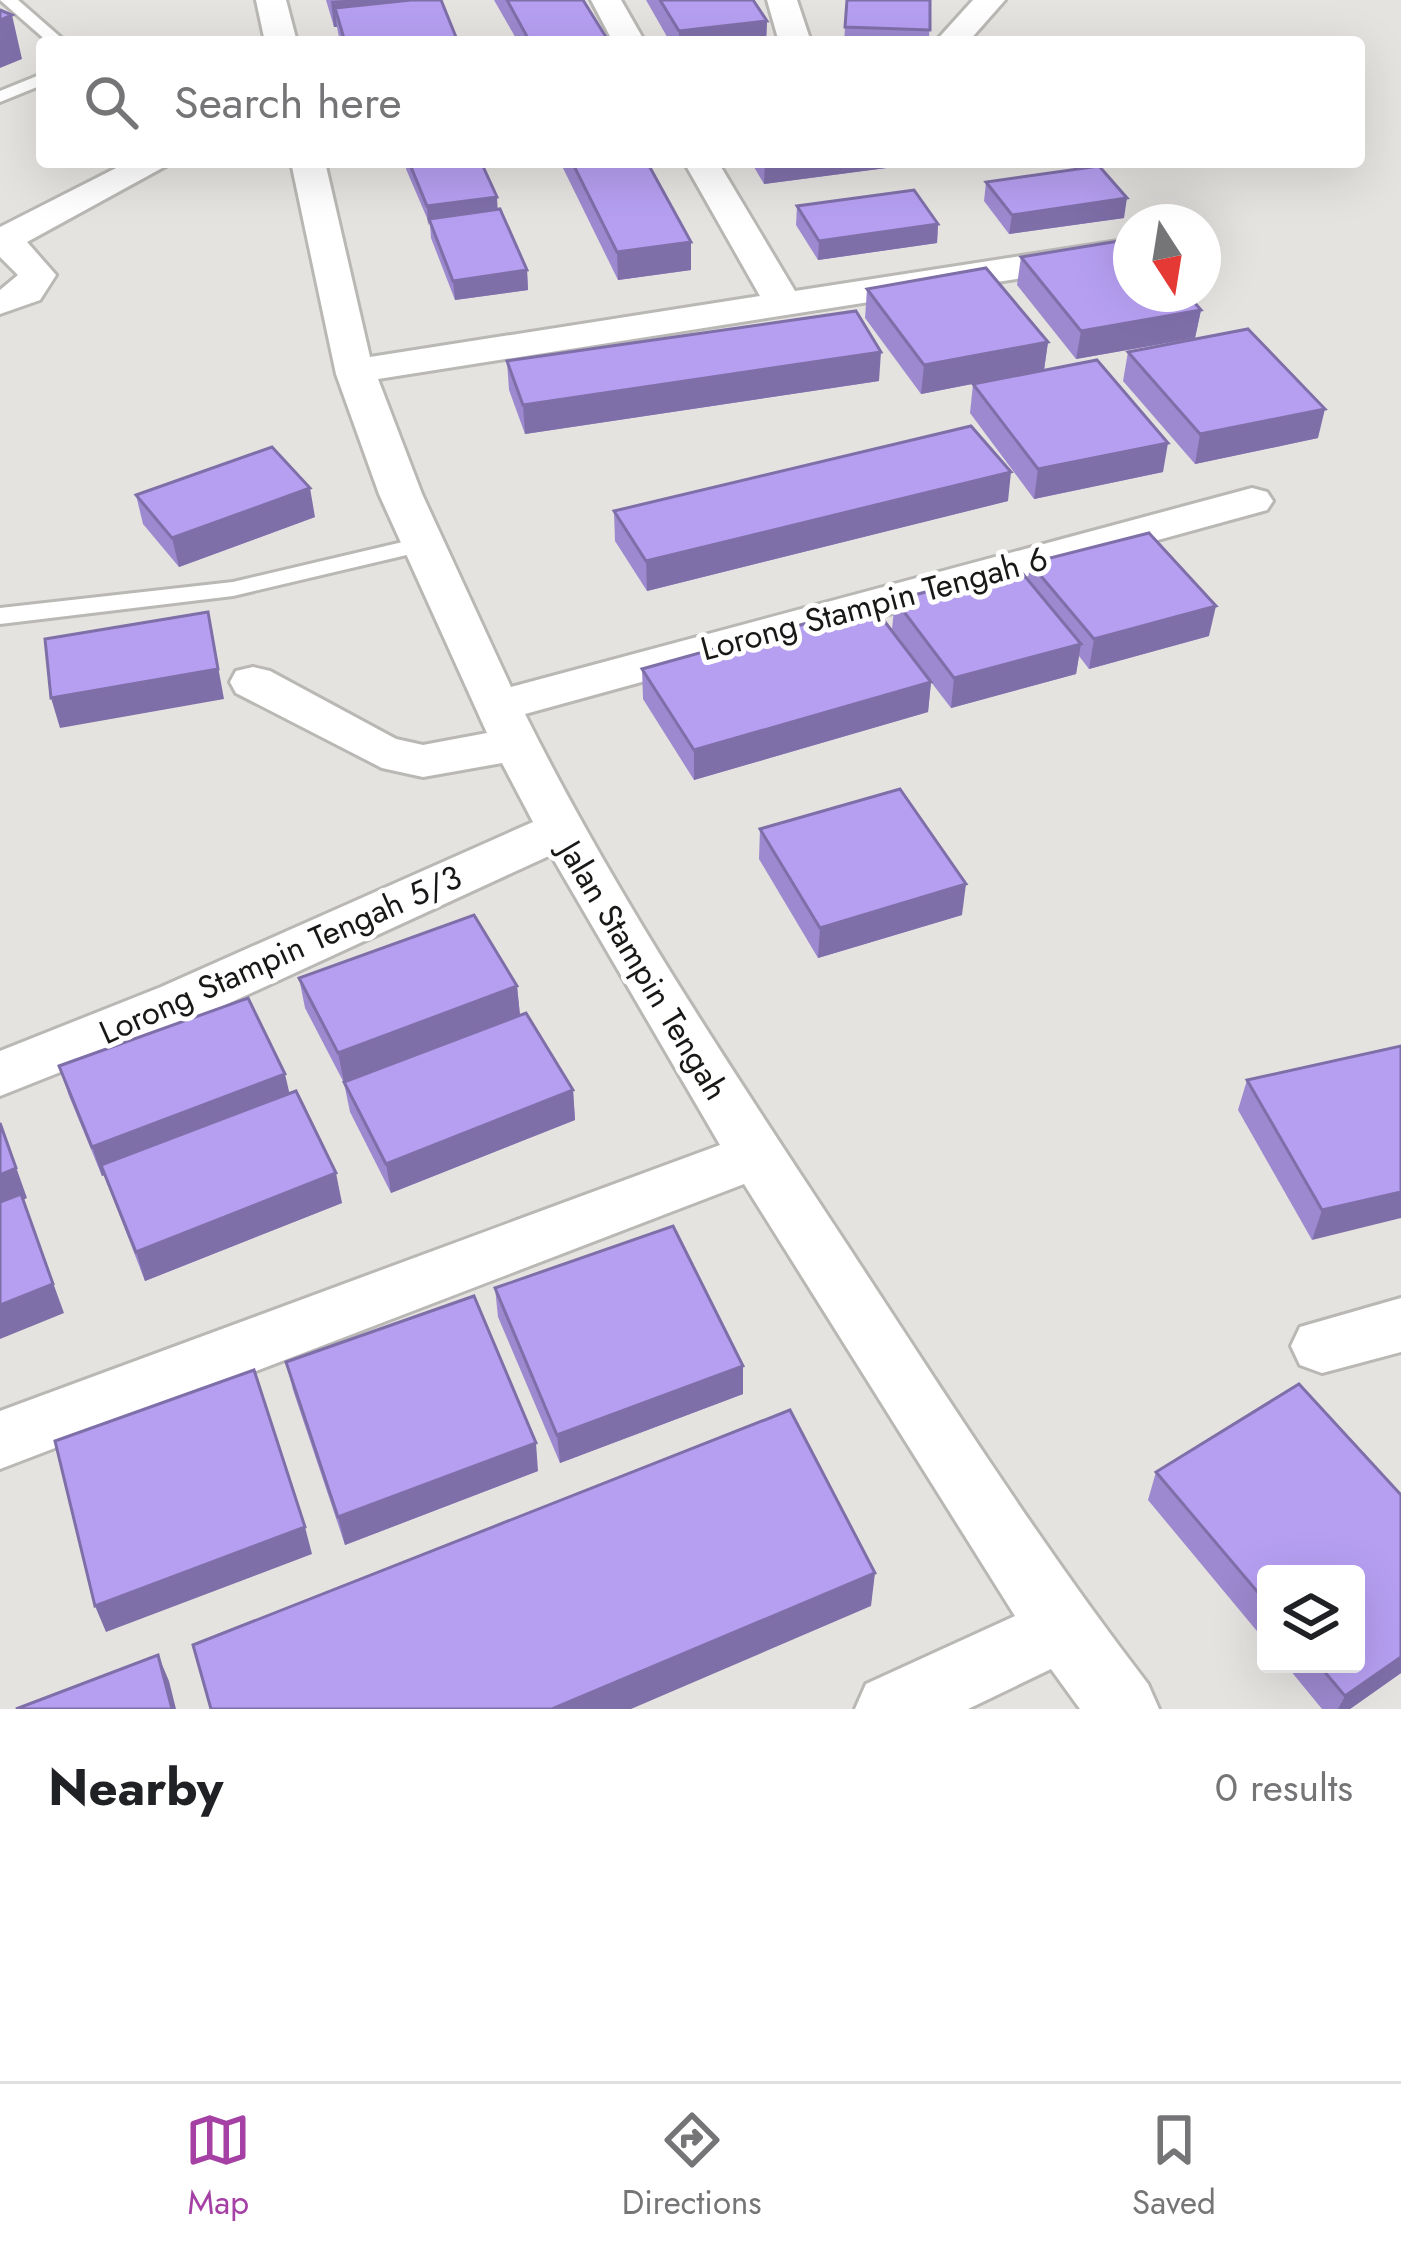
<!DOCTYPE html>
<style>
:root{--surface:#fff;--page:#f6f6f6;--text:#202124;--muted:#757577;--line:#e0e0e0;--accent:#a540a5}
body{margin:0;font-family:Jost,sans-serif;background:var(--page);color:var(--text)}
.controls{position:absolute;right:36px;bottom:36px;display:grid;overflow:hidden;border-radius:12px;box-shadow:0 12px 48px #0002}
.controls button{width:108px;height:108px;display:grid;place-items:center;padding:0;border:0;border-bottom:3px solid var(--line);background:var(--surface);color:var(--text);font:60px sans-serif}
.compass{position:absolute;left:1113px;top:204px;width:108px;height:108px;border-radius:50%;background:var(--surface);box-shadow:0 12px 48px #0002;rotate:168deg}
.list{margin:0;padding:0;list-style:none}
h2{display:flex;justify-content:space-between;align-items:center;height:156px;margin:0;padding:0 48px;font-size:51px}
h2 small{font-size:39px;font-weight:400;color:var(--muted)}
.icon{flex:none;width:66px;height:66px;fill:none;stroke:currentColor;stroke-width:2;stroke-linecap:round;stroke-linejoin:round}
.map{position:relative;flex:none;width:1401px;height:1709px;overflow:hidden}
.search{position:absolute;background:var(--surface);box-shadow:0 12px 48px #0002;left:36px;right:36px;top:36px;height:132px;display:flex;align-items:center;gap:30px;box-sizing:border-box;padding:0 42px;border-radius:12px;color:var(--muted);font-size:45px}
.sheet{height:372px;background:var(--surface)}
nav{display:flex;justify-content:space-around;align-items:center;box-sizing:border-box;height:168px;border-top:3px solid var(--line);background:var(--surface);font-size:33px;color:var(--muted)}
nav a{display:grid;justify-items:center;gap:6px}
nav .on{color:var(--accent)}
.map>svg:first-child{display:block}
.lines{fill:none;stroke-linecap:round;stroke-linejoin:round}
.service-casing{stroke:#b9b8b5;stroke-width:6}
.minor-casing{stroke:#b9b8b5;stroke-width:6}
.service{fill:#fff;fill-rule:evenodd}
.minor{fill:#fff;fill-rule:evenodd}
.wall{fill:#9d89cf}
.shaded-wall{fill:#7f6fa9}
.building{fill:#b69ff1;stroke:#7f6fa9;stroke-width:3}
.labels{text-anchor:middle;stroke-width:10;stroke-linejoin:round;paint-order:stroke}
.street-label{font-size:33px;fill:#181816;stroke:#fff}
</style>
<div class="map">
<svg width="1401" height="1709" viewBox="0 0 1401 1709">
<rect width="100%" height="100%" fill="#e5e3e0"/>
<g class="lines">
<defs>
<g id="service">
<path d="M0 0H18L66 42H48Z"/>
<path d="M42 74V85L0 102V91Z"/>
<path d="M424 537 436 544 432 549 233 596 0 624V608L233 582Z"/>
</g>
<g id="minor">
<path d="M256 0H286L297 42H265Z"/>
<path d="M591 0H621L645 42H613Z"/>
<path d="M767 0H797L811 42H779Z"/>
<path d="M973 0H1005L968 42H935Z"/>
<path d="M128 162H173L27 242 56 275 40 300 0 314V290L18 275 0 257V227Z"/>
<path d="M291 162H325L370 357 760 296 684 162H718L795 291 1131 239V261L378 379 422 494 511 687 1252 488 1267 492 1273 501 1267 510 525 714C615 895 729 1065 840 1234 940 1386 1037 1540 1148 1684L1159 1709H1080L1051 1669 968 1709H855L866 1684 1015 1616 744 1184 0 1469V1411L720 1145 551 855 199 1017 0 1096V1051L161 987 533 822 502 763 423 777 382 768 236 693 230 682 236 671 253 667 270 671 396 739 423 745 487 733 379 494 336 374Z"/>
<path d="M1401 1298V1352L1322 1373 1300 1365 1291 1346 1300 1327Z"/>
</g>
</defs>
<use href="#service" class="service-casing"/>
<use href="#minor" class="minor-casing"/>
<use href="#service" class="service"/>
<use href="#minor" class="minor"/>
</g>
<g class="wall">
<path d="M326 0H441L458 42H340L337 27H334Z"/>
<path d="M494 0H583L609 42H518Z"/>
<path d="M646 0H753L767 21 766 42H670Z"/>
<path d="M847 0H930L929 42H844Z"/>
<path d="M406 162H481L498 210 527 270 528 290 455 300 431 238 430 225 406 169Z"/>
<path d="M560 162H647L691 242V270L618 280Z"/>
<path d="M751 162H932L764 184Z"/>
<path d="M986 182 1124 218 1009 234 984 201Z"/>
<path d="M797 206 938 224 937 243 818 260 796 225Z"/>
<path d="M1021 257 1201 310 1195 338 1076 359 1017 285Z"/>
<path d="M867 289 1048 342 1044 370 921 394 865 318Z"/>
<path d="M1128 352 1318 438 1195 464 1123 381Z"/>
<path d="M507 361 879 381 525 434 509 390Z"/>
<path d="M973 384 1163 472 1034 499 970 413Z"/>
<path d="M136 495 315 517 179 567 143 524Z"/>
<path d="M1008 501 647 591 615 541 614 511Z"/>
<path d="M1030 563 1209 636 1089 669 1079 656 1076 674 951 708 931 682 928 712 694 780 643 699 642 669 925 673 892 629 895 600 1028 580Z"/>
<path d="M760 829 962 915 818 958 759 859Z"/>
<path d="M299 978 517 986 520 1015 573 1090 575 1120 391 1193 350 1112 344 1083 305 1008Z"/>
<path d="M1401 1046 1312 1240 1238 1110 1247 1080Z"/>
<path d="M59 1066 290 1093 342 1203 145 1281 104 1175 102 1176 69 1096Z"/>
<path d="M495 1288 743 1394 560 1463 498 1317Z"/>
<path d="M286 1362 538 1471 345 1545 293 1390Z"/>
<path d="M1156 1472 1401 1495V1673L1350 1709H1322L1285 1664H1356L1266 1574V1642L1148 1500Z"/>
</g>
<g class="shaded-wall">
<path d="M344 0H437L335 8 337 27H334L331 1Z"/>
<path d="M12 15 22 59 0 68V20Z"/>
<path d="M767 21 766 42H679V31Z"/>
<path d="M765 162H932L764 184Z"/>
<path d="M497 197 498 216 429 219 428 226 427 206Z"/>
<path d="M1127 198 1124 218 1009 234 1012 215Z"/>
<path d="M938 224 937 243 818 260 819 241Z"/>
<path d="M691 242V270L618 280 617 252Z"/>
<path d="M527 270 528 290 455 300 453 281Z"/>
<path d="M1201 310 1195 338 1076 359 1081 331Z"/>
<path d="M1048 342 1044 370 921 394 924 365Z"/>
<path d="M881 352 879 381 525 434 523 405Z"/>
<path d="M1325 409 1318 438 1195 464 1200 434Z"/>
<path d="M1168 443 1163 472 1034 499 1038 469Z"/>
<path d="M1011 472 1008 501 647 591 646 561Z"/>
<path d="M310 488 315 517 179 567 172 538Z"/>
<path d="M1216 606 1209 636 1089 669 1094 639Z"/>
<path d="M208 612 224 699 60 728 51 698Z"/>
<path d="M1081 644 1076 674 951 708 954 678Z"/>
<path d="M931 682 928 712 694 780V750Z"/>
<path d="M966 884 962 915 818 958 820 928Z"/>
<path d="M517 986 520 1016 344 1083 338 1053Z"/>
<path d="M285 1074 292 1104 102 1176 92 1147Z"/>
<path d="M573 1090 575 1120 391 1193 386 1164Z"/>
<path d="M0 1122 27 1198 23 1200 64 1313 0 1339Z"/>
<path d="M336 1173 342 1203 145 1281 136 1252Z"/>
<path d="M1401 1192V1218L1312 1240 1322 1210Z"/>
<path d="M743 1366V1394L560 1463 557 1435Z"/>
<path d="M536 1443 538 1471 345 1545 338 1517Z"/>
<path d="M305 1527 312 1554 106 1632 95 1606Z"/>
<path d="M875 1573 871 1606 631 1709H552Z"/>
<path d="M158 1655 169 1681 176 1709H172Z"/>
<path d="M1401 1657V1673L1350 1709H1338L1345 1696Z"/>
</g>
<g class="building">
<path d="M411 0H441L458 42H345L335 8Z"/>
<path d="M507 0H583L609 42H530Z"/>
<path d="M660 0H753L767 21 679 31Z"/>
<path d="M847 0H930V30L845 27Z"/>
<path d="M0 10 12 15 0 20Z"/>
<path d="M409 162H481L497 197 427 206Z"/>
<path d="M572 162H647L691 242 617 252Z"/>
<path d="M1099 166 1127 198 1012 215 986 182Z"/>
<path d="M914 190 938 224 819 241 797 206Z"/>
<path d="M500 209 527 270 453 281 429 219Z"/>
<path d="M1131 239V294H1187L1201 310 1081 331 1021 257Z"/>
<path d="M986 268 1048 342 924 365 867 289Z"/>
<path d="M856 311 881 352 523 405 507 361Z"/>
<path d="M1248 329 1325 409 1200 434 1128 352Z"/>
<path d="M1097 360 1168 443 1038 469 973 384Z"/>
<path d="M971 426 1011 472 646 561 614 511Z"/>
<path d="M272 447 310 488 172 538 136 495Z"/>
<path d="M1149 533 1216 606 1094 639 1030 563Z"/>
<path d="M1018 568 1081 644 954 678 895 600Z"/>
<path d="M872 605 931 682 694 750 642 669Z"/>
<path d="M208 612 218 669 51 698 45 639Z"/>
<path d="M900 789 966 884 820 928 760 829Z"/>
<path d="M474 915 517 986 338 1053 299 978Z"/>
<path d="M248 998 285 1074 92 1147 59 1066Z"/>
<path d="M526 1013 573 1090 386 1164 344 1082Z"/>
<path d="M1401 1046V1192L1322 1210 1247 1080Z"/>
<path d="M296 1091 336 1173 136 1252 101 1165Z"/>
<path d="M0 1123 16 1168 0 1175Z"/>
<path d="M21 1194 53 1284 0 1305V1202Z"/>
<path d="M673 1226 743 1366 557 1435 495 1288Z"/>
<path d="M474 1296 536 1443 338 1517 286 1362Z"/>
<path d="M254 1370 305 1527 95 1606 55 1441Z"/>
<path d="M1299 1384 1401 1495V1657L1345 1696 1318 1664H1356V1574H1266V1602L1156 1472Z"/>
<path d="M790 1410 875 1573 552 1709H211L193 1645Z"/>
<path d="M158 1655 172 1709H16Z"/>
</g>
<g class="labels">
<g class="street-label">
<text transform="translate(874 603) rotate(-15)" y="12">Lorong Stampin Tengah 6</text>
<text transform="translate(280 954) rotate(-24)" y="12">Lorong Stampin Tengah 5/3</text>
<text transform="translate(644 970) rotate(59)" y="12">Jalan Stampin Tengah</text>
</g>
</g>
</svg>
<div class="controls">
<button><svg class="icon" aria-label="layers" viewBox="0 0 24 24"><path d="M12 4l9 5-9 5-9-5zM3 14l9 5 9-5"/></svg></button>
</div>
<svg class="compass" viewBox="-18 -18 36 36"><path d="M0-13l5 13h-10z" fill="#e53935"/><path d="M0 13l5-13h-10z" fill="#757577"/></svg>
<div class="search"><svg class="icon" aria-label="search" viewBox="0 0 24 24"><circle cx="10" cy="10" r="6"/><path d="M15 15l6 6"/></svg>Search here</div>
</div>
<section class="sheet">
<h2>Nearby<small>0 results</small></h2>
<ul class="list">
</ul>
</section>
<nav>
<a class="on"><svg class="icon" aria-label="map" viewBox="0 0 24 24"><path d="M3 6l6-2 6 2 6-2v14l-6 2-6-2-6 2zM9 4v14M15 6v14"/></svg>Map</a>
<a><svg class="icon" aria-label="directions" viewBox="0 0 24 24"><path d="M12 3l9 9-9 9-9-9zM9 14v-3h6M13 9l2 2-2 2"/></svg>Directions</a>
<a><svg class="icon" aria-label="saved" viewBox="0 0 24 24"><path d="M7 4h10v16l-5-4-5 4z"/></svg>Saved</a>
</nav>
